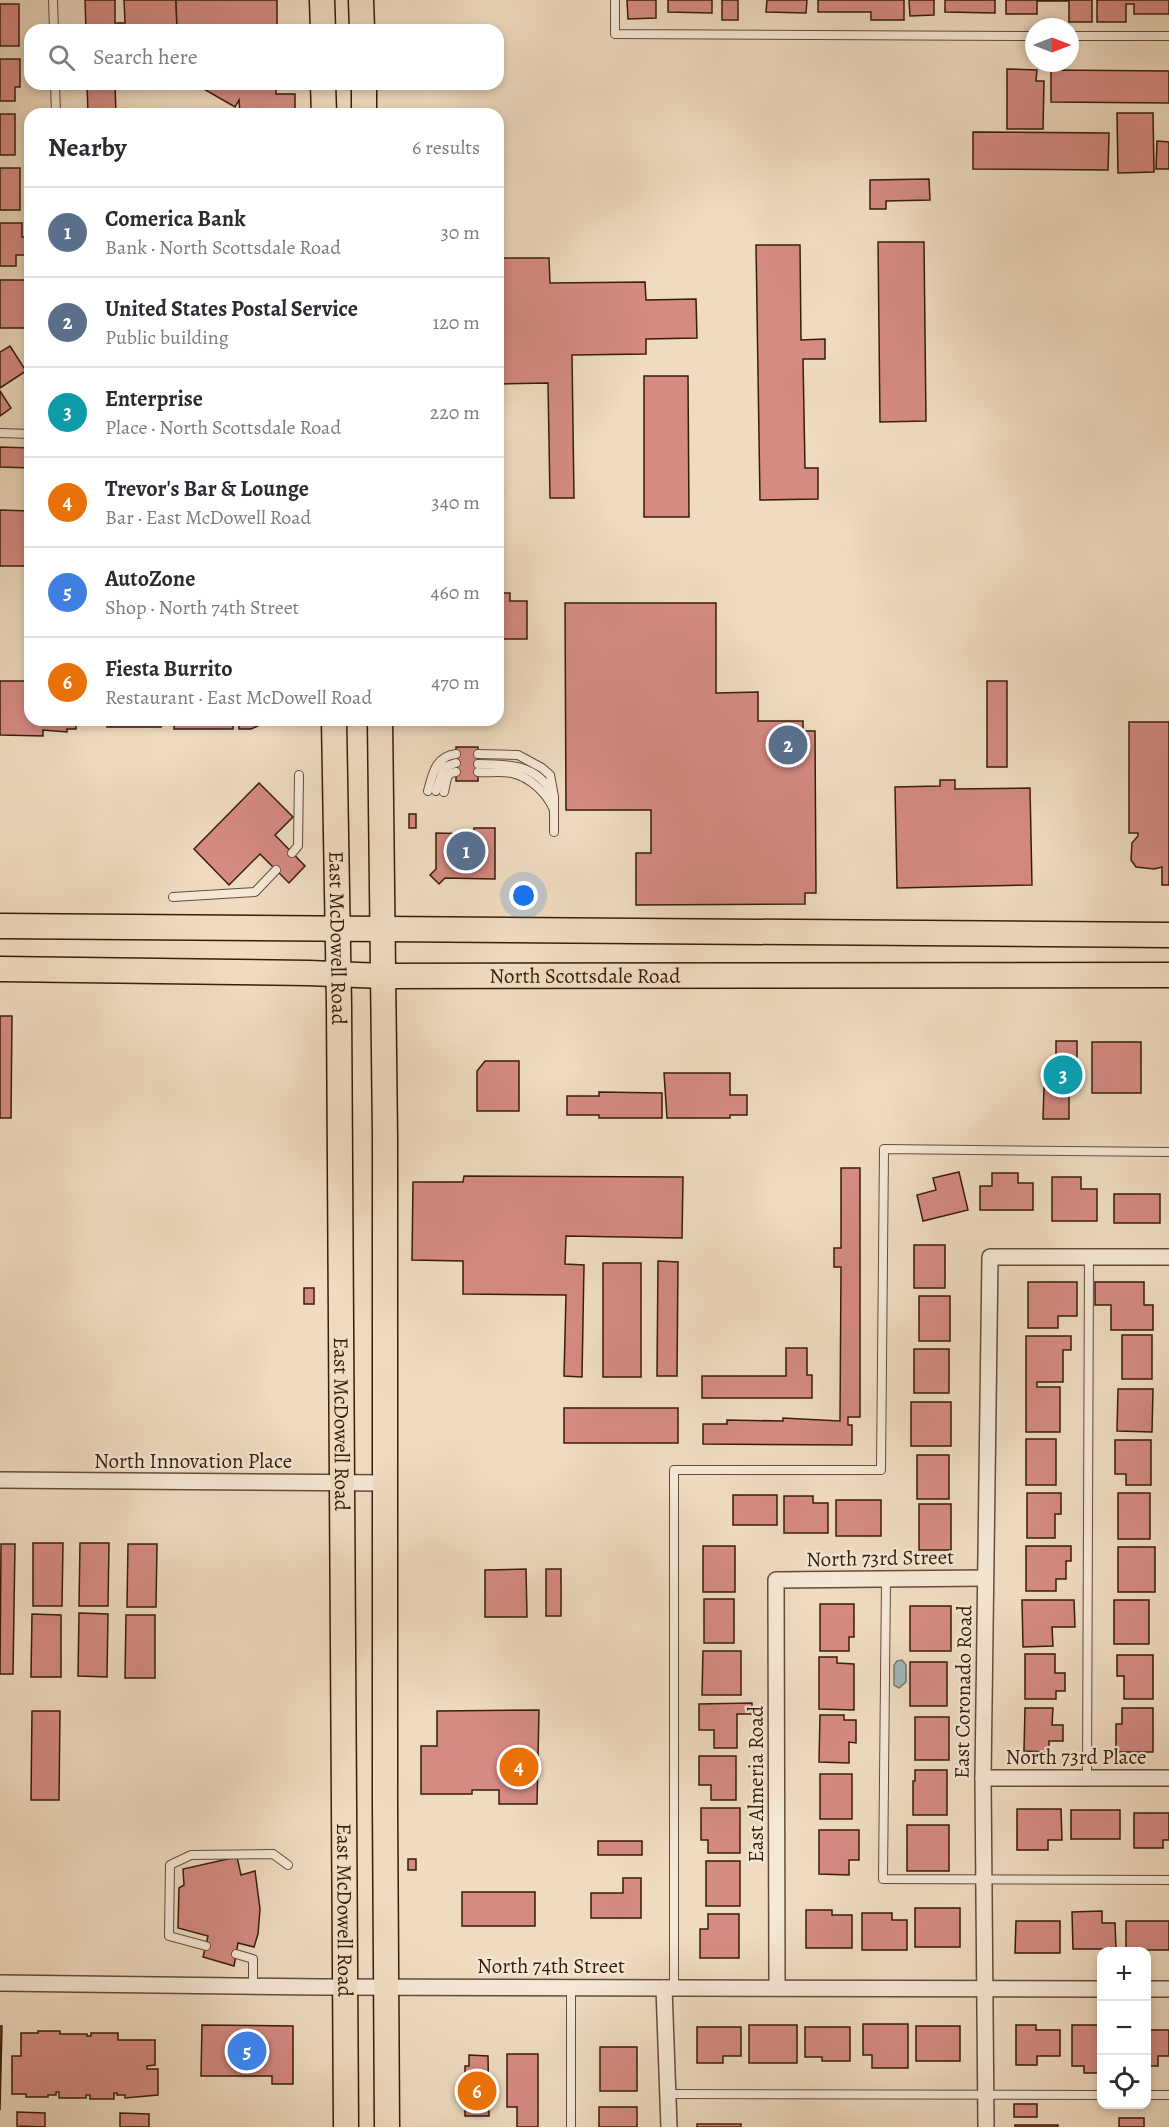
<!DOCTYPE html>
<meta charset="utf-8">
<style>
:root{--surface:#fff;--page:#f2f2f3;--text:#2b2b33;--muted:#7c7c81;--line:#e1e1e2;--accent:#b45309}
body{margin:0;font-family:Alegreya,serif;background:var(--page);color:var(--text)}
.controls{position:absolute;right:18px;bottom:18px;display:grid;overflow:hidden;border-radius:12px;box-shadow:0 3px 9px #0003}
.controls button{width:54px;height:54px;display:grid;place-items:center;padding:0;border:0;border-bottom:2px solid var(--line);background:var(--surface);color:var(--text);font:30px sans-serif}
.compass{position:absolute;left:1025px;top:18px;width:54px;height:54px;border-radius:50%;background:var(--surface);box-shadow:0 3px 9px #0003;rotate:90deg}
.you{position:absolute;left:524px;top:896px;width:21px;height:21px;margin:-15px;border:4px solid #fff;border-radius:50%;background:#1a73e8;box-shadow:0 0 0 9px #1a73e833}
.badge{display:grid;place-items:center;width:39px;height:39px;border-radius:50%;background:var(--accent);color:#fff;font-size:20px;font-weight:700}
.pin{position:absolute;translate:-50% -50%;border:3px solid #fff;box-shadow:0 2px 6px #0006}
.list{margin:0;padding:0;list-style:none}
h2{display:flex;justify-content:space-between;align-items:center;height:78px;margin:0;padding:0 24px;font-size:26px}
h2 small{font-size:20px;font-weight:400;color:var(--muted)}
.list li{display:grid;grid-template-columns:39px 1fr auto;gap:18px;align-items:center;box-sizing:border-box;height:90px;padding:0 24px;border-top:2px solid var(--line)}
.list b{display:block;font-size:22px;white-space:nowrap}
.list p{margin:0;font-size:20px;white-space:nowrap;color:var(--muted)}
.list em{font-size:20px;font-style:normal;color:var(--muted)}
.icon{flex:none;width:33px;height:33px;fill:none;stroke:currentColor;stroke-width:2;stroke-linecap:round;stroke-linejoin:round}
.map{position:relative;flex:none;width:1169px;height:2127px;overflow:hidden}
.search{position:absolute;background:var(--surface);box-shadow:0 3px 9px #0003;left:24px;top:24px;width:480px;height:66px;display:flex;align-items:center;gap:15px;box-sizing:border-box;padding:0 21px;border-radius:18px;color:var(--muted);font-size:22px}
.panel{position:absolute;background:var(--surface);box-shadow:0 3px 9px #0003;left:24px;top:108px;width:480px;height:618px;border-radius:18px}
.map>svg:first-child{display:block}
.water{fill:#9fb8bd;stroke:#767a75;stroke-width:1.5}
.building{fill:#d58a83;stroke:#381d0a;stroke-width:1.5}
.lines{fill:none;stroke-linecap:round;stroke-linejoin:round}
.service-casing{stroke:#664c38;stroke-width:10}
.minor-casing{stroke:#664c38;stroke-width:18}
.primary-casing{stroke:#381d0a;stroke-width:27}
.service{stroke:#f5e8d6;stroke-width:8}
.minor{stroke:#f5e8d6;stroke-width:15}
.primary{stroke:#efdbc0;stroke-width:24}
.labels{text-anchor:middle;stroke-width:4.5;stroke-linejoin:round;paint-order:stroke}
.street-label{font-size:21px;fill:#381d0a;stroke:#f5e8d6}
</style>
<div class="map">
<svg width="1169" height="2127" viewBox="0 0 1169 2127">
<rect width="100%" height="100%" fill="#efdbc0"/>
<filter id="stains"><feTurbulence type="fractalNoise" baseFrequency=".00333" numOctaves="4"/><feColorMatrix values="0 0 0 0 .2 0 0 0 0 .09 0 0 0 0 .02 0 0 0 .5 -.17"/></filter>
<radialGradient id="worn" r=".72"><stop offset=".6" stop-color="#630" stop-opacity="0"/><stop offset="1" stop-color="#630" stop-opacity=".3"/></radialGradient>
<path class="water" d="M902 1660 906 1665V1682L899 1688 894 1685V1665L897 1661Z"/>
<g class="building">
<path d="M85 0H115V23H125L124 0H176L177 28 86 30Z"/>
<path d="M176 0H277V30H177Z"/>
<path d="M627 0H656V18L628 19Z"/>
<path d="M668 0H712V13L668 12Z"/>
<rect x="722" y="0" width="16" height="20"/>
<path d="M767 0H807L806 13 766 12Z"/>
<path d="M818 0H904V20H871V12H818Z"/>
<path d="M909 0H934V15L910 16Z"/>
<path d="M945 0H995V13L945 12Z"/>
<path d="M1006 0H1092V22H1069V1H1037V14H1006Z"/>
<path d="M1097 0H1169V14H1134V4H1126V22H1097Z"/>
<rect x="0" y="4" width="19" height="42"/>
<path d="M0 59H20V87H15V101H0Z"/>
<path d="M1007 69 1037 70 1036 81H1044L1043 129H1007Z"/>
<path d="M1051 70 1169 71V103L1051 102Z"/>
<path d="M87 84H115L116 114H88Z"/>
<path d="M195 84H276V94H295V114H177L240 113 239 100 235 107Z"/>
<path d="M1117 113H1153L1154 172 1118 173Z"/>
<rect x="0" y="114" width="15" height="41"/>
<path d="M973 132 1109 133 1108 170 973 169Z"/>
<path d="M1157 141 1169 142V169H1156Z"/>
<rect x="0" y="168" width="20" height="42"/>
<path d="M929 179 930 200 886 201V209H870V180Z"/>
<path d="M26 195H30V216L27 217Z"/>
<path d="M0 223H22V237H30V255H16V266H0Z"/>
<path d="M878 242H924L926 421 880 422Z"/>
<path d="M756 245H800L801 340 825 339V359H803L805 468H818V499L760 500Z"/>
<path d="M498 258H549L550 283 645 282 646 300 696 299 697 338 646 339V354L572 355 574 498H550L548 383 498 384Z"/>
<rect x="0" y="280" width="30" height="48"/>
<path d="M10 346 26 371 0 388V352Z"/>
<path d="M644 376H688L689 517H644Z"/>
<path d="M0 391 11 408 0 416Z"/>
<path d="M0 447 30 448V468L0 467Z"/>
<path d="M0 510 30 511V566H0Z"/>
<path d="M498 593H510V601H527V639H498Z"/>
<path d="M565 603H716V693L758 692V721H803V731H815L816 893H805V904L636 905V853H651V810H566Z"/>
<path d="M0 681H30V720H76V729H67V732L43 730V736L0 735Z"/>
<rect x="987" y="681" width="20" height="86"/>
<path d="M107 720H233V729H174V724H161V727H107Z"/>
<path d="M239 720H271L251 729H239Z"/>
<path d="M1129 722H1169V885H1162V867L1154 869 1136 867 1131 860 1132 843 1138 836V833H1129Z"/>
<rect x="456" y="747" width="22" height="34"/>
<path d="M940 780H955V789L1030 788 1032 885 897 888 895 787 940 786Z"/>
<path d="M259 783 293 817 275 835 305 866 289 883 260 854 229 885 194 849Z"/>
<rect x="409" y="814" width="7" height="14"/>
<path d="M474 828H495V879L445 878 439 884 430 875 436 869V833L474 834Z"/>
<path d="M0 1016H12L11 1118H0Z"/>
<path d="M1056 1041H1077V1088H1069V1119H1043L1044 1087H1049V1063H1056Z"/>
<rect x="1092" y="1042" width="49" height="51"/>
<path d="M485 1061H519V1111H477V1071Z"/>
<path d="M664 1073H730V1095H747V1115H730V1118H667Z"/>
<path d="M599 1092 662 1093V1118H599V1115H567V1096H599Z"/>
<path d="M841 1168H860V1417H848V1425H852V1445L703 1444V1424H727V1420L783 1421V1418L840 1421 841 1267H834V1248H841Z"/>
<path d="M959 1172 968 1210 923 1221 917 1195 936 1190 933 1178Z"/>
<path d="M992 1173H1018V1183H1033V1210H980V1186H992Z"/>
<path d="M464 1176 683 1177 682 1238 566 1236 565 1264 584 1265 582 1377 564 1376 566 1295 463 1294V1261L412 1260 413 1182H463Z"/>
<path d="M1052 1177H1081V1189H1097V1221H1052Z"/>
<rect x="1114" y="1194" width="46" height="29"/>
<rect x="914" y="1245" width="31" height="43"/>
<path d="M658 1261 678 1262 677 1376H657Z"/>
<rect x="603" y="1263" width="38" height="114"/>
<path d="M1028 1282H1077V1316H1058V1328H1028Z"/>
<path d="M1095 1282H1144V1305H1153V1330H1111V1305H1095Z"/>
<rect x="304" y="1288" width="10" height="16"/>
<rect x="919" y="1296" width="31" height="45"/>
<rect x="1122" y="1335" width="30" height="44"/>
<path d="M1026 1336H1071V1350H1063V1382H1037V1387H1060V1432H1026Z"/>
<path d="M786 1348H807V1375H812V1398H702V1376H786Z"/>
<rect x="914" y="1349" width="35" height="44"/>
<path d="M1118 1389H1153L1152 1432 1117 1431Z"/>
<rect x="911" y="1402" width="40" height="44"/>
<rect x="564" y="1408" width="114" height="35"/>
<rect x="1026" y="1439" width="30" height="46"/>
<path d="M1115 1440H1151V1485H1126V1474H1115Z"/>
<rect x="917" y="1455" width="32" height="44"/>
<path d="M1027 1493H1061V1514H1055V1538H1027Z"/>
<rect x="1118" y="1493" width="32" height="46"/>
<rect x="733" y="1495" width="44" height="30"/>
<path d="M784 1496H813V1503H828V1533H784Z"/>
<rect x="836" y="1500" width="45" height="36"/>
<rect x="919" y="1504" width="32" height="46"/>
<path d="M33 1543H63L62 1606H33Z"/>
<path d="M80 1543H109L108 1606H79Z"/>
<path d="M1 1544H15L13 1674H0Z"/>
<path d="M128 1544H157L156 1607H127Z"/>
<rect x="703" y="1546" width="32" height="46"/>
<path d="M1026 1546H1071V1561H1066V1579H1056V1591H1026Z"/>
<rect x="1118" y="1547" width="37" height="45"/>
<path d="M526 1569 527 1617H485V1570Z"/>
<rect x="546" y="1569" width="15" height="47"/>
<rect x="704" y="1599" width="30" height="44"/>
<path d="M1022 1600H1074L1075 1627H1052L1053 1646 1023 1647Z"/>
<rect x="1114" y="1600" width="35" height="44"/>
<path d="M820 1604H854V1637H849V1651H820Z"/>
<rect x="910" y="1606" width="41" height="45"/>
<path d="M79 1613 108 1614 107 1677 78 1676Z"/>
<path d="M32 1614 61 1615V1677H31Z"/>
<path d="M126 1615H155V1678H125Z"/>
<path d="M703 1651H741V1695H702Z"/>
<path d="M1025 1654H1055V1673H1065V1691H1056V1699H1025Z"/>
<path d="M1117 1655H1153V1699H1124V1676H1117Z"/>
<path d="M819 1657H837V1663L854 1664V1710L819 1709Z"/>
<rect x="910" y="1662" width="37" height="44"/>
<path d="M752 1703V1714H737V1748H714V1730H699V1704Z"/>
<path d="M1025 1708H1053L1052 1725H1063V1741H1049V1752L1024 1751Z"/>
<path d="M1122 1708H1153V1752H1116V1724H1122Z"/>
<path d="M539 1710 537 1804H499V1790H472V1794H421V1746H437V1711Z"/>
<path d="M32 1711H60L59 1800H31Z"/>
<path d="M820 1715H844V1720H856V1743L849 1742V1763L819 1762Z"/>
<rect x="915" y="1717" width="34" height="43"/>
<path d="M699 1756H736V1800H711V1785H699Z"/>
<path d="M915 1770H947V1815H913V1781H915Z"/>
<rect x="820" y="1774" width="32" height="45"/>
<path d="M701 1808H740V1853H708V1840H701Z"/>
<path d="M1017 1809H1061L1062 1840H1048V1850H1017Z"/>
<rect x="1071" y="1810" width="49" height="29"/>
<path d="M1134 1813H1169V1840H1163V1848H1134Z"/>
<rect x="907" y="1825" width="42" height="46"/>
<path d="M819 1830H859V1860H849V1875L819 1874Z"/>
<rect x="598" y="1841" width="44" height="14"/>
<path d="M237 1857 241 1875 255 1871 260 1909 258 1934 254 1947 238 1943 234 1966 203 1957 208 1936 178 1928 179 1888 184 1885 183 1869Z"/>
<rect x="408" y="1859" width="8" height="11"/>
<rect x="706" y="1861" width="34" height="45"/>
<path d="M623 1878H641V1918H591V1893H623Z"/>
<rect x="462" y="1892" width="73" height="34"/>
<rect x="915" y="1908" width="45" height="39"/>
<path d="M806 1910H832V1915H852V1948H806Z"/>
<path d="M1102 1911V1923H1115L1116 1949H1073L1072 1912Z"/>
<path d="M862 1913H892V1920H907V1950H862Z"/>
<path d="M708 1914H739V1958H700V1929H708Z"/>
<path d="M1016 1921H1060V1953H1015Z"/>
<rect x="1126" y="1921" width="43" height="29"/>
<path d="M863 2024H908V2068H872V2055H863Z"/>
<path d="M202 2025 293 2026V2084H272V2076H201Z"/>
<rect x="749" y="2025" width="48" height="38"/>
<path d="M1016 2025H1036V2030H1060V2056H1037V2065H1016Z"/>
<path d="M1072 2025H1102V2073H1084V2066H1072Z"/>
<path d="M0 2026H2L0 2110Z"/>
<rect x="916" y="2026" width="44" height="35"/>
<path d="M697 2027H741V2056H723V2063H697Z"/>
<path d="M805 2027H850V2061H822V2057H805Z"/>
<path d="M1146 2030H1169V2056H1158V2066H1146Z"/>
<path d="M38 2031H60V2034H87V2036H91V2033H118V2040H155V2065L147 2066V2069H158V2095L125 2098V2095H117V2093H114V2099H90V2095H86V2098H59V2092H56V2095H48V2097H26V2094H12V2056H21V2033H38Z"/>
<rect x="600" y="2047" width="37" height="44"/>
<path d="M507 2054H538V2127H517V2107H507Z"/>
<path d="M469 2055 488 2056 489 2116H465V2066H469Z"/>
<rect x="1014" y="2104" width="23" height="13"/>
<rect x="599" y="2107" width="38" height="20"/>
<path d="M17 2112 45 2113V2127L17 2126Z"/>
<path d="M120 2113 149 2114V2127H120Z"/>
<rect x="1119" y="2118" width="25" height="9"/>
<rect x="697" y="2124" width="44" height="3"/>
<rect x="1015" y="2125" width="43" height="2"/>
</g>
<g class="lines">
<defs>
<g id="service">
<path d="M53 0 54 30"/>
<path d="M615 0V34L1034 36"/>
<path d="M1070 36H1169"/>
<path d="M55 84 56 114"/>
<path d="M0 433 30 434"/>
<path d="M478 754 518 755 542 768 550 775 554 797V832"/>
<path d="M478 764C507 764 536 764 552 793"/>
<path d="M478 772C488 773 501 771 512 773 530 777 547 793 554 810"/>
<path d="M428 791C433 773 435 757 456 754"/>
<path d="M436 791 444 767 456 763"/>
<path d="M444 792 447 778 450 773 456 772"/>
<path d="M292 853 298 846 299 775"/>
<path d="M173 897 255 892 276 870"/>
<path d="M886 1579 883 1879 1169 1880"/>
<path d="M1087 1778 1089 1257"/>
<path d="M206 1946 169 1936 170 1865 191 1855 273 1854 288 1865"/>
<path d="M236 1954 253 1959V1987"/>
<path d="M571 1987V2127"/>
<path d="M674 1988V1470H881L884 1149 1169 1152"/>
<path d="M668 2094 1102 2095"/>
<path d="M1146 2095H1169"/>
</g>
<g id="minor">
<path d="M0 1480 385 1483"/>
<path d="M983 1778H1169"/>
<path d="M0 1983 320 1987 1102 1989"/>
<path d="M777 1987 776 1580 985 1578"/>
<path d="M664 1988 669 2127"/>
<path d="M1146 1989H1169"/>
<path d="M986 2127 983 1778 990 1257H1169"/>
</g>
<g id="primary">
<path d="M322 0 323 30"/>
<path d="M361 0 362 30"/>
<path d="M323 84 324 114"/>
<path d="M364 84V114"/>
<path id="s1" d="M334 720 339 1005 346 2127"/>
<path d="M380 720 385 1137V1805L387 2127"/>
<path d="M0 926 1169 935"/>
<path id="s2" d="M0 969 309 973 383 976 1169 975"/>
</g>
</defs>
<use href="#service" class="service-casing"/>
<use href="#minor" class="minor-casing"/>
<use href="#primary" class="primary-casing"/>
<use href="#service" class="service"/>
<use href="#minor" class="minor"/>
<use href="#primary" class="primary"/>
</g>
<g class="labels">
<g class="street-label">
<text dy="7" stroke="none"><textPath href="#s1" startOffset="218">East McDowell Road</textPath></text>
<text dy="7" stroke="none"><textPath href="#s2" startOffset="585">North Scottsdale Road</textPath></text>
<text dy="7" stroke="none"><textPath href="#s1" startOffset="704">East McDowell Road</textPath></text>
<text x="193" y="1468">North Innovation Place</text>
<text transform="translate(880 1558) rotate(-1)" y="7">North 73rd Street</text>
<text transform="translate(963 1692) rotate(-89)" y="7">East Coronado Road</text>
<text x="1076" y="1764">North 73rd Place</text>
<text transform="translate(756 1784) rotate(-90)" y="7">East Almeria Road</text>
<text dy="7" stroke="none"><textPath href="#s1" startOffset="1190">East McDowell Road</textPath></text>
<text x="551" y="1973">North 74th Street</text>
</g>
</g>
<rect width="100%" height="100%" filter="url(#stains)"/>
<rect width="100%" height="100%" fill="url(#worn)"/>
</svg>
<div class="controls">
<button>+</button>
<button>−</button>
<button><svg class="icon" aria-label="locate" viewBox="0 0 24 24"><circle cx="12" cy="12" r="6"/><path d="M12 2v4M12 18v4M2 12h4M18 12h4"/></svg></button>
</div>
<svg class="compass" viewBox="-18 -18 36 36"><path d="M0-13l5 13h-10z" fill="#e53935"/><path d="M0 13l5-13h-10z" fill="#7c7c81"/></svg>
<div class="you"></div>
<div class="pin badge" style="left:466px;top:851px;background:#5c6f8a">1</div>
<div class="pin badge" style="left:788px;top:745px;background:#5c6f8a">2</div>
<div class="pin badge" style="left:1063px;top:1075px;background:#0f9aa8">3</div>
<div class="pin badge" style="left:519px;top:1767px;background:#e8710a">4</div>
<div class="pin badge" style="left:247px;top:2051px;background:#3f7fe0">5</div>
<div class="pin badge" style="left:477px;top:2091px;background:#e8710a">6</div>
<div class="search"><svg class="icon" aria-label="search" viewBox="0 0 24 24"><circle cx="10" cy="10" r="6"/><path d="M15 15l6 6"/></svg>Search here</div>
<section class="panel">
<h2>Nearby<small>6 results</small></h2>
<ul class="list">
<li><span class="badge" style="background:#5c6f8a">1</span><div><b>Comerica Bank</b><p>Bank · North Scottsdale Road</p></div><em>30 m</em></li>
<li><span class="badge" style="background:#5c6f8a">2</span><div><b>United States Postal Service</b><p>Public building</p></div><em>120 m</em></li>
<li><span class="badge" style="background:#0f9aa8">3</span><div><b>Enterprise</b><p>Place · North Scottsdale Road</p></div><em>220 m</em></li>
<li><span class="badge" style="background:#e8710a">4</span><div><b>Trevor's Bar &amp; Lounge</b><p>Bar · East McDowell Road</p></div><em>340 m</em></li>
<li><span class="badge" style="background:#3f7fe0">5</span><div><b>AutoZone</b><p>Shop · North 74th Street</p></div><em>460 m</em></li>
<li><span class="badge" style="background:#e8710a">6</span><div><b>Fiesta Burrito</b><p>Restaurant · East McDowell Road</p></div><em>470 m</em></li>
</ul>
</section>
</div>
